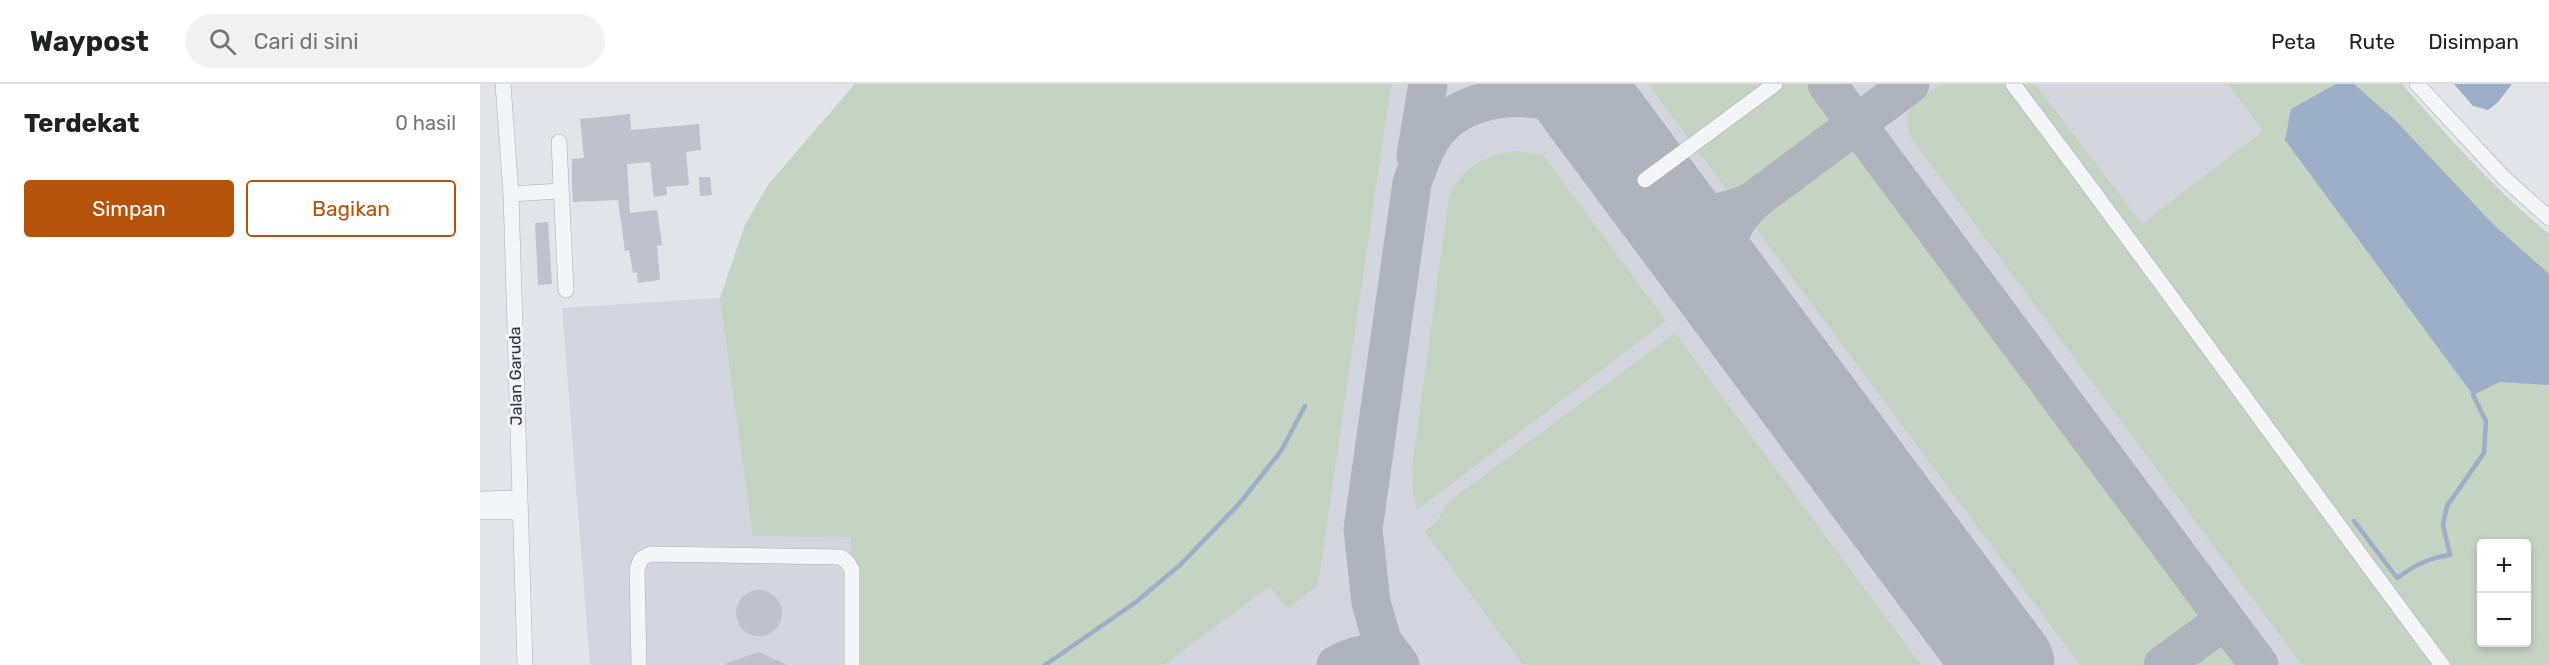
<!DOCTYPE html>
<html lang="id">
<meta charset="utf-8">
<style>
:root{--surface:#fff;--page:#f2f2f2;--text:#202124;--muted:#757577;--line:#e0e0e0;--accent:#b45309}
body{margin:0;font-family:Rubik,sans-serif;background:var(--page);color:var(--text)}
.controls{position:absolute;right:18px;bottom:18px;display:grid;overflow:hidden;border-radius:6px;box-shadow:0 3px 9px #0003}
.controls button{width:54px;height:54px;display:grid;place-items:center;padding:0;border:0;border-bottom:2px solid var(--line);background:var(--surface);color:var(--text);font:30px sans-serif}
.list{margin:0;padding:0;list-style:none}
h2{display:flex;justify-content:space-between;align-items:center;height:78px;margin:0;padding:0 24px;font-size:26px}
h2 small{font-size:20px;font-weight:400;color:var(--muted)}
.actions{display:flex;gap:12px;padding:18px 24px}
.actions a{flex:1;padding:14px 0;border:2px solid var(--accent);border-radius:6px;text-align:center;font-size:21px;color:var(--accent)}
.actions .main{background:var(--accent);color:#fff}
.icon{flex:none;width:33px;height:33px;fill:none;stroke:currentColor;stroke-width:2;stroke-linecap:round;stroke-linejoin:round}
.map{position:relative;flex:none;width:2069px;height:581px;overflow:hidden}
header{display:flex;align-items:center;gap:36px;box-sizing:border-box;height:84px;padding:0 30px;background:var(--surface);border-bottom:2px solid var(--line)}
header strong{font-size:28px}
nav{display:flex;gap:33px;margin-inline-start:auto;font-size:21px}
.search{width:420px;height:54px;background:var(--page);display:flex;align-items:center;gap:15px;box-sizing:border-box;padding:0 21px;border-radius:33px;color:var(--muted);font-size:22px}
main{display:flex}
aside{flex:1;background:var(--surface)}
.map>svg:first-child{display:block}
.built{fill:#d3d6de;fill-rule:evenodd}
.green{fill:#c5d3c3;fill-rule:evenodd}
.water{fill:#9daec8}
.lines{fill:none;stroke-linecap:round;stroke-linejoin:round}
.stream{stroke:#9daec8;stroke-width:4.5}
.taxiway{stroke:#aeb3be;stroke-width:39}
.runway{stroke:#aeb3be;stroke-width:99}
.building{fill:#bfc2cc}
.minor-casing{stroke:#aaaeb6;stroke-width:16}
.minor{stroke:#f4f5f8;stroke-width:15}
.labels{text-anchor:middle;stroke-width:6;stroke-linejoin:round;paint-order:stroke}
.street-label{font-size:16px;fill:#2a3040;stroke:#f1f3f7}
</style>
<header>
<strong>Waypost</strong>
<div class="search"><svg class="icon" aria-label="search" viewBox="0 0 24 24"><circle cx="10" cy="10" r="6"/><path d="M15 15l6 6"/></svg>Cari di sini</div>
<nav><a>Peta</a><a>Rute</a><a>Disimpan</a></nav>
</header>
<main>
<aside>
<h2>Terdekat<small>0 hasil</small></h2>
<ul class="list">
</ul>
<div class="actions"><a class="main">Simpan</a><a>Bagikan</a></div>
</aside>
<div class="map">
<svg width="2069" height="581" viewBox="0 0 2069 581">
<rect width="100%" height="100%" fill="#e1e4e9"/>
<path class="built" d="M375 0H1922L1982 70 2034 121 2069 150V581H110L82 224 240 214 265 141 288 101ZM2002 460H2046V558H2002Z"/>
<g class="green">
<path d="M375 0H911L838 501 807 525 790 502 684 581H373L371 453 273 452 240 215 265 141 288 101Z"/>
<path d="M1168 0H1347L1779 581H1600L1263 127 1271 118 1260 123Z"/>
<path d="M1461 0H1526L1957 581H1822L1431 54C1420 23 1438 17 1461 0Z"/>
<path d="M1540 0H1555L1662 140 1783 47 1748 0H1922C1968 53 2014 105 2069 150V581H1971ZM2002 460H2046V558H2002Z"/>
<path d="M1038 67 1063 71 1186 237 937 426 933 408 932 383 969 112C984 82 1005 70 1038 67Z"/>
<path d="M1195 249 1441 581H1043L945 448 956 438 970 417Z"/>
</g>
<g class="water">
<path d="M1856 0H1874L1915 36 2013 140 2069 190V301L2020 298 1993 311 1805 56 1811 25Z"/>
<path d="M1974 0H2032L2018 18 2008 26 1993 22Z"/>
</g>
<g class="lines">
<g class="stream">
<path d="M1874 437 1917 494C1935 481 1948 474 1970 471L1963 441 1967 422 2004 369 2006 337 1993 311"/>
<path d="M565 581 656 518 700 481 759 420 801 367 825 322"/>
</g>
<g class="taxiway">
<path d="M1347 0 1779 581"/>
<path d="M936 72 948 0"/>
<path d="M1171 105C1205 133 1234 136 1273 117 1245 145 1240 170 1249 209"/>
<path d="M1273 117 1430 0"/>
<path d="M1518 572 1521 581"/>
<path d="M856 581C869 573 893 566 907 572 911 574 916 578 919 581"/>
<path d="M920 581 902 557 891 518 883 445 932 99C939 80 945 61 958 45 988 11 1051 5 1090 25 1111 35 1127 53 1144 68"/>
<path d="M1683 581 1745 536"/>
</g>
<path class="runway" d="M1093 0 1525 581"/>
</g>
<g class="building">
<path d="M150 30 151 46 219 40 221 66 206 68 209 101 186 103 187 111 174 113 170 78 147 80 150 129 177 126 182 161 177 162 180 196 158 199 157 188 153 189 149 166 145 167 138 116 93 118 92 102V75L104 74 100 35Z"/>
<path d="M219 93H230L232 111 220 112Z"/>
<path d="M68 138 72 200 58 201 55 139Z"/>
<circle cx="279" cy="529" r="23"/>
<path d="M279 568 307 581H246V579Z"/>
</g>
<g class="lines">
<defs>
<g id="minor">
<path d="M23 0 31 110 45 581"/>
<path d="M1533 0C1678 192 1818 388 1962 581"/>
<path d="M1937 0 2024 94 2069 134"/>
<path d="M79 58 86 206"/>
<path d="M1165 96 1295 0"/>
<path d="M31 110 80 107"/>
<path d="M0 415 38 414"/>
<path d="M0 428H40"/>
<path d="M159 581 157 486 161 475 170 470 361 473 368 479 372 486V581"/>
</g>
</defs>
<use href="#minor" class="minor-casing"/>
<use href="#minor" class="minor"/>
</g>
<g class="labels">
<g class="street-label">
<text transform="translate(35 292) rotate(-91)" y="6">Jalan Garuda</text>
</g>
</g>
</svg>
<div class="controls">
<button>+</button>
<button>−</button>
</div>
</div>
</main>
